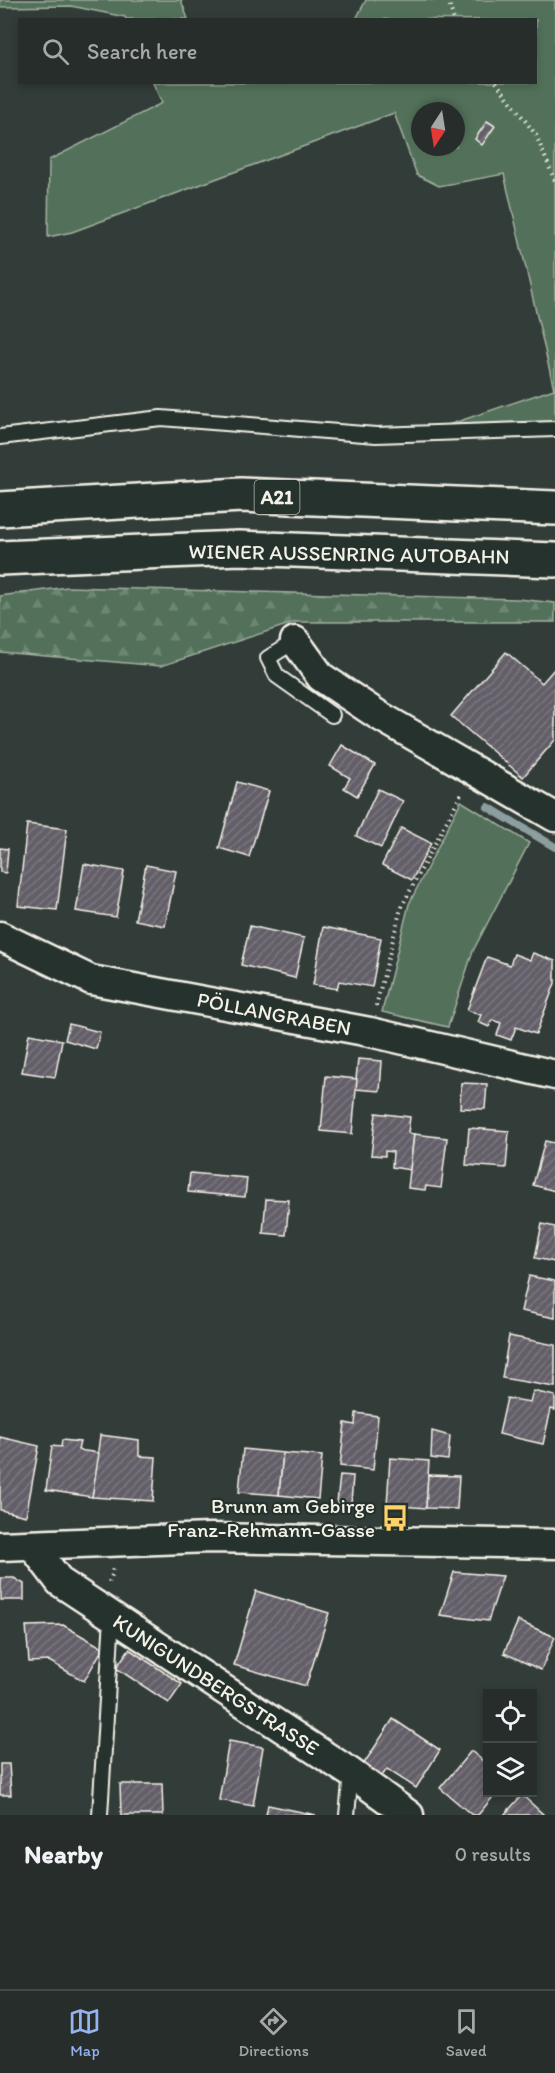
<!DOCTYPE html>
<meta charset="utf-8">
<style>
:root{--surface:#262d2b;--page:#323937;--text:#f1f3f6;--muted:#a4a8a9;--line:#424947;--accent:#95b2f1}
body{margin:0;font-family:Itim,sans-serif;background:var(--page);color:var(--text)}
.controls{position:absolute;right:18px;bottom:18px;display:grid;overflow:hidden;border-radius:0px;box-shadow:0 3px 9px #0003}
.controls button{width:54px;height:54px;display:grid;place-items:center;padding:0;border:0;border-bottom:2px solid var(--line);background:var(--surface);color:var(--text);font:30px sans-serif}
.compass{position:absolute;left:411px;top:102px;width:54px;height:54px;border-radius:50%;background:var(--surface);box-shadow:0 3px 9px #0003;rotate:192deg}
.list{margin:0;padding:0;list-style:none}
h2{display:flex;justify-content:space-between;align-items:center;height:78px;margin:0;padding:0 24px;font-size:26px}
h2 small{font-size:20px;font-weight:400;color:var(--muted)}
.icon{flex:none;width:33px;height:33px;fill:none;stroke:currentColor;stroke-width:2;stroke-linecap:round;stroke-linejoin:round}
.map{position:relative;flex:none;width:555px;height:1815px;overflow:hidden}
.search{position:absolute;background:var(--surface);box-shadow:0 3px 9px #0003;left:18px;right:18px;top:18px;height:66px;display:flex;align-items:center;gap:15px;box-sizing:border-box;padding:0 21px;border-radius:0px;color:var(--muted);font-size:22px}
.sheet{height:174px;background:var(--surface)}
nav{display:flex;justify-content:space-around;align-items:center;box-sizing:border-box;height:84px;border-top:2px solid var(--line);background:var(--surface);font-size:16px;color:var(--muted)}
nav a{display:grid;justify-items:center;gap:3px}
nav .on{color:var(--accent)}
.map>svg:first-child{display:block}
.grass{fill:#52715a;stroke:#a3b1a1;stroke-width:1.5;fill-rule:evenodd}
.forest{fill:url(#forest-firs);stroke:#a3b1a1;stroke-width:1.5}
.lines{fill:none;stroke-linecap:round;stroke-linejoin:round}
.stream{stroke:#8c9f9e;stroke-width:8}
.building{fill:url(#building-hatch);stroke:#f4f1e8;stroke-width:1.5}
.service-casing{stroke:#f4f1e8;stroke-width:18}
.minor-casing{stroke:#f4f1e8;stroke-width:33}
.motorway-casing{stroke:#f4f1e8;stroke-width:38}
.path{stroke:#f4f1e8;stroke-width:4;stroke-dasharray:1.5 4.5;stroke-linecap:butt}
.service{stroke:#26332d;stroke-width:14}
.minor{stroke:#26332d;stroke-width:28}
.motorway{stroke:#26332d;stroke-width:33}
.labels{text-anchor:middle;stroke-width:4.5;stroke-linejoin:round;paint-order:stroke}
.shield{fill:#26332d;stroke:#b6b8b0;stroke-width:1.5}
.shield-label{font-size:20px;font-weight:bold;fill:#f4f1e8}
.street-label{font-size:21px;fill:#f4f1e8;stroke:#26332d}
.poi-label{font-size:21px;fill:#f4f1e8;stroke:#26332d;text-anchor:end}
</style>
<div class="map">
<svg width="555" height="1815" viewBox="0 0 555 1815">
<defs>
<pattern id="forest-firs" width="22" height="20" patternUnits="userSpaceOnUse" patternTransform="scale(1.5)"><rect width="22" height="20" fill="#52715a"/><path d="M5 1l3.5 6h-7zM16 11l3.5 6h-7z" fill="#6c8672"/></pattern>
<pattern id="building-hatch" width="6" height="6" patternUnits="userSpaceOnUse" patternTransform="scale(1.5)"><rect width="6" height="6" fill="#645e68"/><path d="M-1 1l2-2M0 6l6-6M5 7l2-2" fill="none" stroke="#7b767e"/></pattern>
</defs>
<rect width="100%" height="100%" fill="#323c39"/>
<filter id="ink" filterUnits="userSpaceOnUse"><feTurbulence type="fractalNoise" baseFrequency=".0167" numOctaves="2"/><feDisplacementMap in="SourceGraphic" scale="12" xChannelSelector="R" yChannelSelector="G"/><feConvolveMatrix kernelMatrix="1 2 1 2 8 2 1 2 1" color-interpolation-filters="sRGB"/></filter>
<g filter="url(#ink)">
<g class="grass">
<path d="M0 0H181L188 19H126L125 17 71 6 0 7Z"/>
<path d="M366 0H555V434L445 426 554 389 504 174 439 186 417 175 394 113 72 232 48 237 49 160 162 103 153 83 536 82V20L356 19ZM420 111H456V147H420Z"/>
<path d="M461 801 529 843 473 951 448 1027 382 1012 409 904Z"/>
</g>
<path class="forest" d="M68 587 518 599 555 603V622H296L161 666 0 652V596Z"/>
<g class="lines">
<path class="stream" d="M488 807 555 847"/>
</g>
<g class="building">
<path d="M487 121 495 126 482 145 475 139Z"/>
<path d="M506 652 542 683 555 668V740L523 777 451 716Z"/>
<path d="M342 745 375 765 357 796 344 788 350 778 330 766Z"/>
<path d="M237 782 269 791 249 857 219 848Z"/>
<path d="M378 789 403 801 381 848 356 836Z"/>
<path d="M27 824 67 829 57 910 18 906Z"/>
<path d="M401 828 431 843 412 880 382 865Z"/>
<path d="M0 848 8 849 6 873 0 872Z"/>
<path d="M84 864 124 871 116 917 76 911Z"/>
<path d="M146 865 176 871 165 926 135 920Z"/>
<path d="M250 926 304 938 295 978 241 965Z"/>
<path d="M323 927 381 938 372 987 339 981 337 989 313 985Z"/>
<path d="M533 953 555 961V983L536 1034 516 1027 511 1040 497 1035 501 1023 492 1020 489 1027 478 1022 481 1015 467 1010 487 957 510 965 514 954 530 960Z"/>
<path d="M69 1024 100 1032 96 1049 65 1040Z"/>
<path d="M29 1034 62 1040 55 1077 22 1072Z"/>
<path d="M358 1059 382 1061 380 1091 355 1089Z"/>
<path d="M326 1076 357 1079 352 1134 321 1131Z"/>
<path d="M461 1083 487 1084 485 1109 460 1108Z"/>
<path d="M376 1113 410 1117 408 1133 414 1134 410 1170 392 1167 393 1152 385 1151V1156L371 1155Z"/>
<path d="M469 1128 509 1131 506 1168 466 1165Z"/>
<path d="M414 1134 447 1138 441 1188 426 1186 425 1190 408 1188Z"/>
<path d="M545 1141 555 1143V1191L533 1185Z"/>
<path d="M190 1173 247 1178 245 1197 188 1192Z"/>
<path d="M266 1199 289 1200 286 1235 263 1233Z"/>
<path d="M542 1224 555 1227V1262L535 1258Z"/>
<path d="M529 1276 555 1281V1318L521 1311Z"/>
<path d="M509 1336 555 1345V1387L502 1378Z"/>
<path d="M533 1391 555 1396V1410L551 1409 543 1444 499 1434 507 1398 530 1402Z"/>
<path d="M356 1413 378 1416 373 1470 340 1466 345 1423 355 1425Z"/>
<path d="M432 1431 450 1436 448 1460 431 1458Z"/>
<path d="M100 1435 139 1440V1456L156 1457 153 1501 92 1497Z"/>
<path d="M0 1437 39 1446 26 1516 0 1510Z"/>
<path d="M62 1440 80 1442 78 1450 99 1453 92 1497 46 1490 52 1446 61 1447Z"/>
<path d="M243 1449 283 1453 279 1495 239 1492Z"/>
<path d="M283 1453 322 1456 318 1499 279 1495Z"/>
<path d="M390 1458 429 1461 426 1508 387 1505Z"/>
<path d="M340 1475 353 1476 351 1504 337 1503Z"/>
<path d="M428 1475 459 1476 457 1509 426 1508Z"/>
<path d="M454 1572 503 1576 488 1621 440 1615Z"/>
<path d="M1 1578H14L24 1584V1600H1Z"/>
<path d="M256 1591 329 1613 306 1686 234 1665Z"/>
<path d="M518 1621 555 1637 541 1670 504 1653Z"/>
<path d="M63 1625 103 1648 84 1681 49 1661 29 1662 26 1626Z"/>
<path d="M129 1649 182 1684 169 1703 116 1668Z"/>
<path d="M393 1719 440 1750 416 1788 387 1769 382 1776 363 1765Z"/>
<path d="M229 1741 263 1747 253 1806 219 1800Z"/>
<path d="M471 1751 488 1765V1792H497L478 1815H472L440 1788Z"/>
<path d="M0 1764H9L11 1795H0Z"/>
<path d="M120 1784H162L163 1815H121Z"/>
<path d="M522 1795 544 1815H504Z"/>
<path d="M268 1805 316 1815H266Z"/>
</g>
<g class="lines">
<defs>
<g id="service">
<path d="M0 437 161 418 376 435 555 429"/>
<path d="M295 641 268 658 277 676 332 715"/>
<path d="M100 1815 112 1617"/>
<path d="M347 1815 351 1773"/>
</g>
<g id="minor">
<path d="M295 641 321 677 378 715 555 817"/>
<path d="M0 936 91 980 370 1032 555 1075"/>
<path d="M32 1545 60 1582 351 1773 409 1815"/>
<path d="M0 1546 210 1538 555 1544"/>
</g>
<g id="motorway">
<path d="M0 509 241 495 555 508"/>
<path d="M0 558 239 548 555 560"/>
</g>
</defs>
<use href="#service" class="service-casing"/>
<use href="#minor" class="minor-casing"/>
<use href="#motorway" class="motorway-casing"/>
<g class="path">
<path d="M448 0 454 20"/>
<path d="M496 82 536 135 555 181"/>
<path d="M376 1006 401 908 461 794"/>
<path d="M109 1582 112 1575 113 1566"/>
</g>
<use href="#service" class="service"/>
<use href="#minor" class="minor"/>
<use href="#motorway" class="motorway"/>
</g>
</g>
<defs>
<symbol id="bus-bare" viewBox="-9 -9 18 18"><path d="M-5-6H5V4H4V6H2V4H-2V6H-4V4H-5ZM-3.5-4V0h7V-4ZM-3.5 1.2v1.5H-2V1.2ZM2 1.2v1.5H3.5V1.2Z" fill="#ffd166" stroke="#26332d" stroke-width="2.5" paint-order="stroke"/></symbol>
</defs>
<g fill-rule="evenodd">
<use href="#bus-bare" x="376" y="1499" width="38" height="38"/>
</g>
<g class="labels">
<rect class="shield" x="254.5" y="480" width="45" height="34" rx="4.5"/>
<g class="shield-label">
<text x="277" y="504">A21</text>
</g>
<g class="street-label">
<text transform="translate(349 554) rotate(1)" y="7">WIENER AUSSENRING AUTOBAHN</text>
<text transform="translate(274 1014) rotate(11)" y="7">PÖLLANGRABEN</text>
<text transform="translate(216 1685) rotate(33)" y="7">KUNIGUNDBERGSTRASSE</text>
</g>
<g class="poi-label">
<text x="375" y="1513">Brunn am Gebirge<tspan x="375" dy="24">Franz-Rehmann-Gasse</tspan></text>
</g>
</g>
</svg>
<div class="controls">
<button><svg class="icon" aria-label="locate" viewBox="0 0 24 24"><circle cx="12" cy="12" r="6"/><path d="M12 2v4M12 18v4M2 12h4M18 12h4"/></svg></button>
<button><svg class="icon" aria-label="layers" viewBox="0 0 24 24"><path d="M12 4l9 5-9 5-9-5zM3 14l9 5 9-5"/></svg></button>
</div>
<svg class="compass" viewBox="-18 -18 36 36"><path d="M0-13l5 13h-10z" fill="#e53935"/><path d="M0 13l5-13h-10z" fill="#a4a8a9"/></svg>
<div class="search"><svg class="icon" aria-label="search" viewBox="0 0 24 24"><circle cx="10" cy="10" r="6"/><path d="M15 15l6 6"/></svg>Search here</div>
</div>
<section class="sheet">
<h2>Nearby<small>0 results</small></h2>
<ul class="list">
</ul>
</section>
<nav>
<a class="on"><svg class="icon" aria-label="map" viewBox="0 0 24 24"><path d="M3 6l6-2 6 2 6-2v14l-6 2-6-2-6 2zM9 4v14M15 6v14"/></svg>Map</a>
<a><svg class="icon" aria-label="directions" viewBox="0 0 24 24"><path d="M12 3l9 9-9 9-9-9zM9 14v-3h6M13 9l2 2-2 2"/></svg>Directions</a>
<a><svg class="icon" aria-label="saved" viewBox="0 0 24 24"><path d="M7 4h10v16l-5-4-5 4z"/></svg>Saved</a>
</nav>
